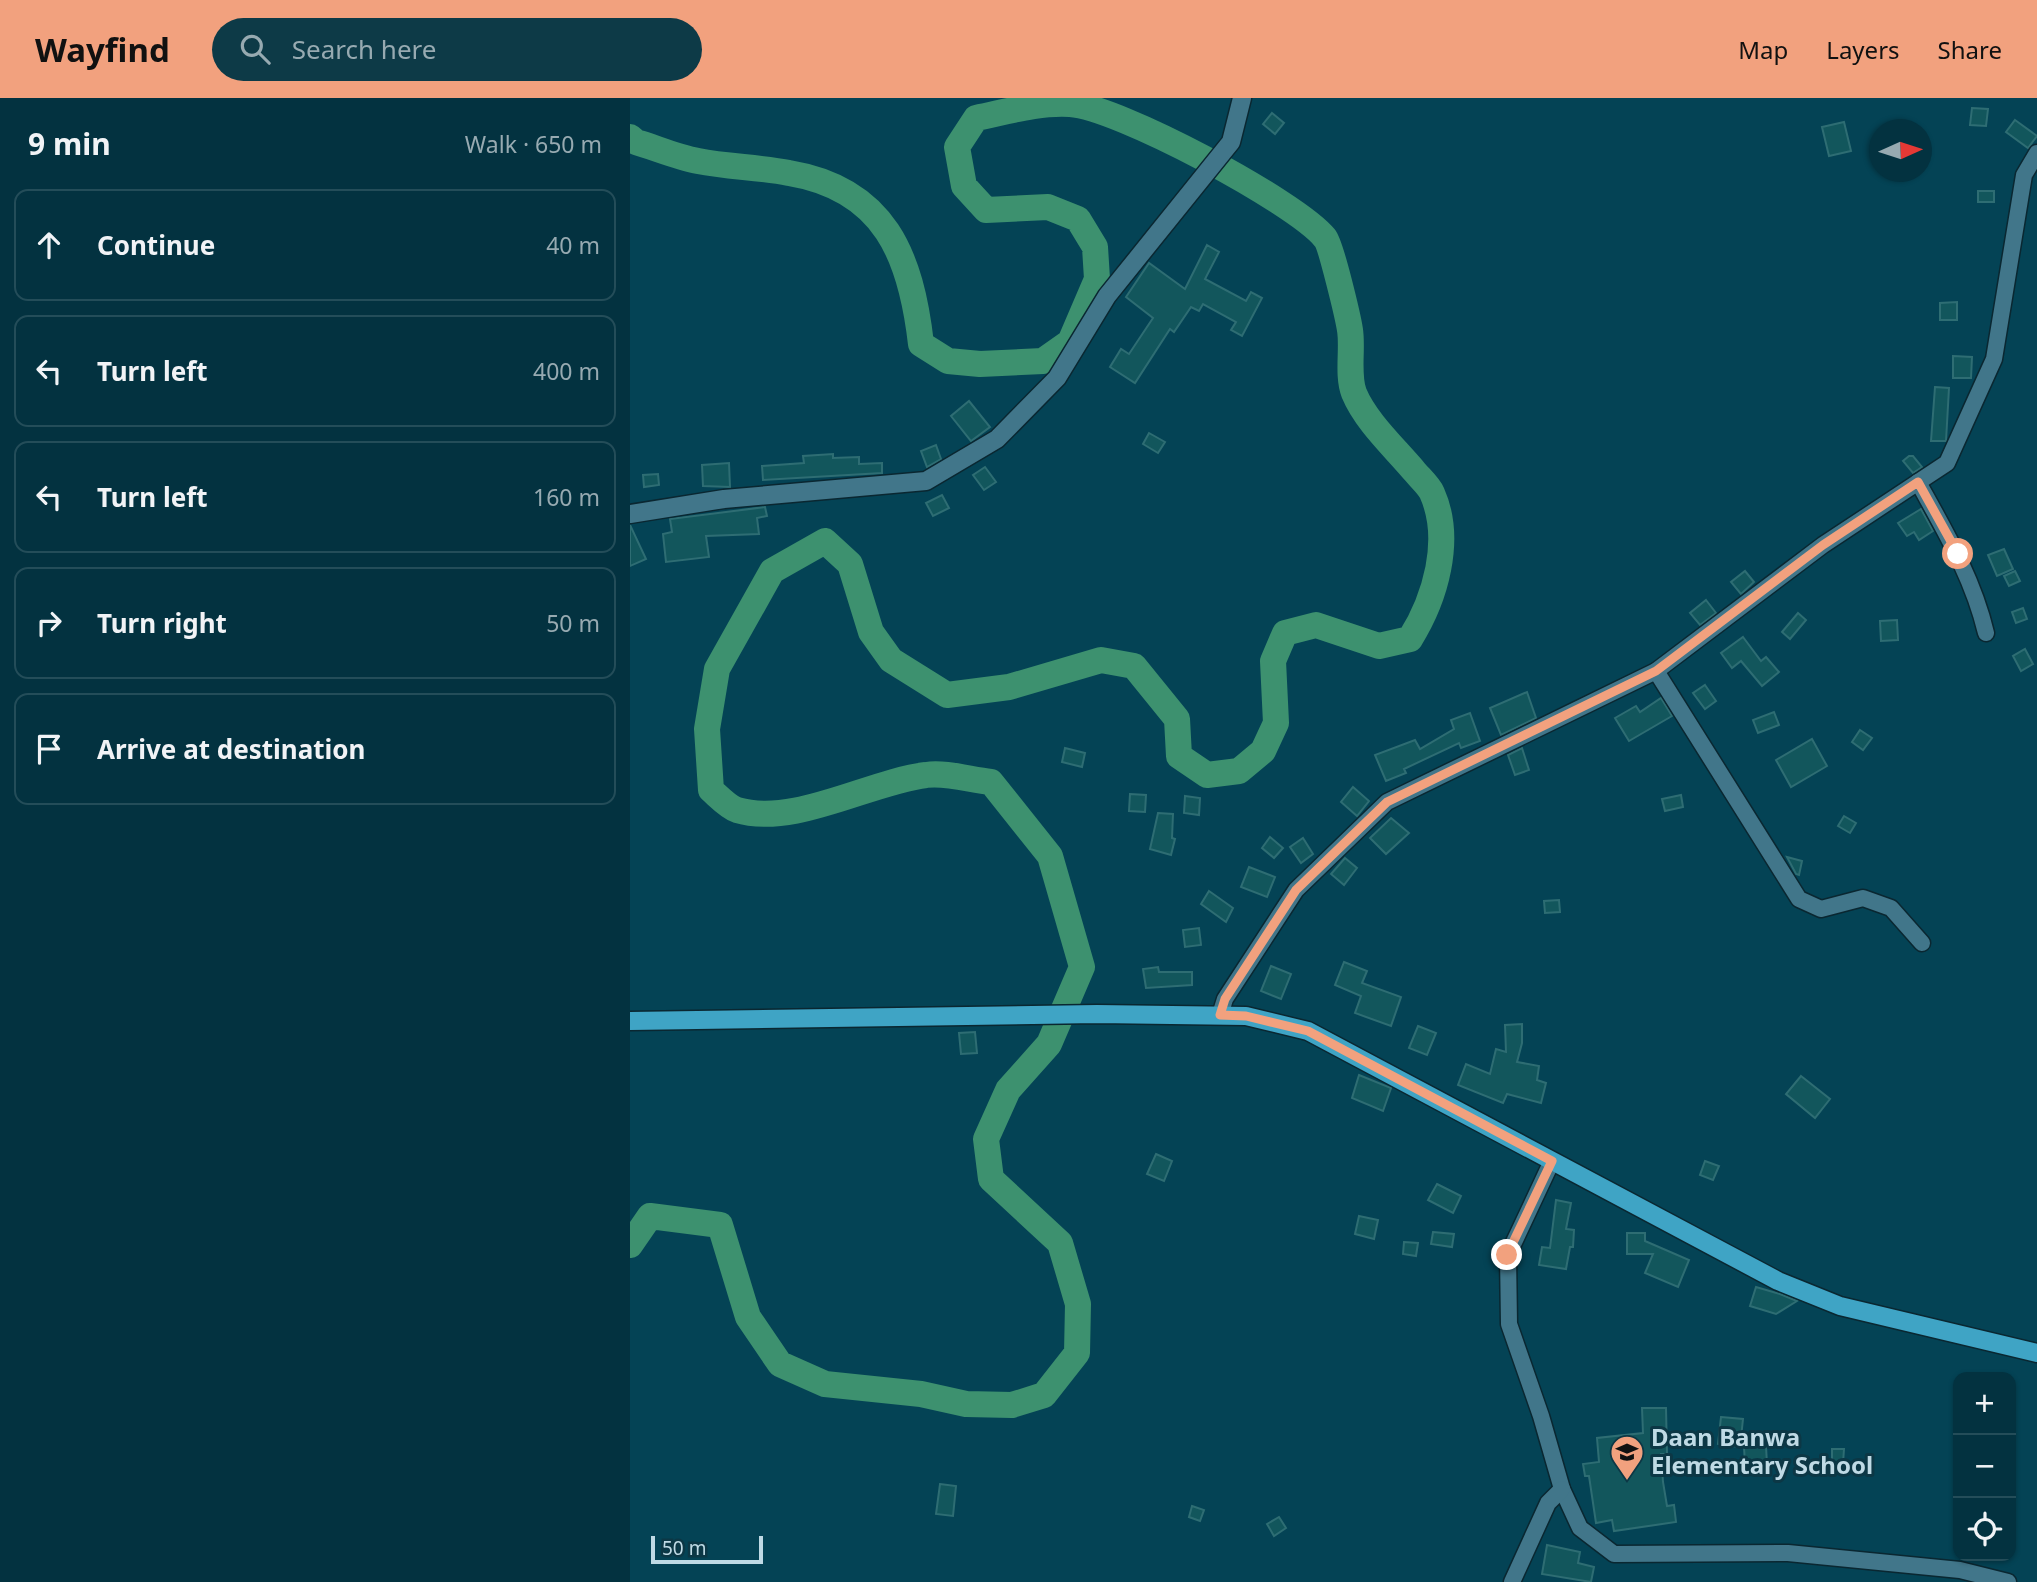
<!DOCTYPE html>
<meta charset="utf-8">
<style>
:root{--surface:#033240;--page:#0d3a47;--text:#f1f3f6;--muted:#97aab1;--line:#244d59;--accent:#f2a17e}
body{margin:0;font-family:"Noto Sans",sans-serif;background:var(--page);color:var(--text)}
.controls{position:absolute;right:21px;bottom:21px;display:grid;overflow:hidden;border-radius:14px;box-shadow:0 2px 5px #0004}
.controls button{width:63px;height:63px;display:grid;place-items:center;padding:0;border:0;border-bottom:2px solid var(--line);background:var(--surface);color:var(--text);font:35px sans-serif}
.compass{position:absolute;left:1239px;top:21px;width:63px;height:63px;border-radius:50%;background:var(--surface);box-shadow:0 2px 5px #0004;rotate:87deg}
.scale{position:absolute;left:21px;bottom:18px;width:112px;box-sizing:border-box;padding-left:7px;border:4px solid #bfdae5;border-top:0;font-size:19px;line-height:24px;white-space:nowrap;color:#bfdae5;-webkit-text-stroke:5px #0c3745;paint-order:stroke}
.stop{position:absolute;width:21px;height:21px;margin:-16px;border:5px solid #f2a17e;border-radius:50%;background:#fff}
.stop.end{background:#f2a17e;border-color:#fff;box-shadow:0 2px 7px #0008}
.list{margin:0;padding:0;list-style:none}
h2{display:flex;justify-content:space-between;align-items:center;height:91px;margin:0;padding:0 28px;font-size:30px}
h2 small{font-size:23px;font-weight:400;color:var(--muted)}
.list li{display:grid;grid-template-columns:46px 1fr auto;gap:21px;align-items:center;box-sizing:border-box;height:112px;margin:0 14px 14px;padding:0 14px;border:2px solid var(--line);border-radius:14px}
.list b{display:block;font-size:26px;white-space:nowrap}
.list em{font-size:23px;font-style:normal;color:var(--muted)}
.icon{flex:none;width:38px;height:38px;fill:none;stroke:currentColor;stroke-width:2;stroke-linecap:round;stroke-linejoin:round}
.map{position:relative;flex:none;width:1407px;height:1484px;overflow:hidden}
header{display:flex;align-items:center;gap:42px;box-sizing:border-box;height:98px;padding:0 35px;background:var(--accent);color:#111}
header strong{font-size:33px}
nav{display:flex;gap:38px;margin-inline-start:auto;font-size:24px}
.search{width:490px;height:63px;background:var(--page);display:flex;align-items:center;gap:18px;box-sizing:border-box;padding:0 24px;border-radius:38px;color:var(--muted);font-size:26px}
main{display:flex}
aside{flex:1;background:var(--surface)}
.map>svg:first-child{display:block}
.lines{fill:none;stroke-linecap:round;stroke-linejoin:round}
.river{stroke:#3d916f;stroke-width:26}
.building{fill:#12565c;stroke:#2e6d73;stroke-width:2}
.minor-casing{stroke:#0a2731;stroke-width:19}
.tertiary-casing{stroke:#0a2731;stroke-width:21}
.primary-casing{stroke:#0a2731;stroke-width:21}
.minor{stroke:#41768a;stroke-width:16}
.tertiary{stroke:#41768a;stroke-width:18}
.primary{stroke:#3fa4c5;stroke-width:18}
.route{stroke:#f2a17e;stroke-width:9}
.labels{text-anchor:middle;stroke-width:6;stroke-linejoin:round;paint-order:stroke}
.poi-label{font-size:24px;font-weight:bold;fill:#bfdae5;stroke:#0c3745;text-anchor:start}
</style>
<header>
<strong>Wayfind</strong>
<div class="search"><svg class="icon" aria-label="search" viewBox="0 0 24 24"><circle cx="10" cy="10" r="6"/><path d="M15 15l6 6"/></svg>Search here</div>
<nav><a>Map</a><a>Layers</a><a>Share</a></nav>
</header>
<main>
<aside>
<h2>9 min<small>Walk · 650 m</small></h2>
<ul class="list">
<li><svg class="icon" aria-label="ahead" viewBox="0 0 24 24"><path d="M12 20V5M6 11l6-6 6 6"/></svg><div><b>Continue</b></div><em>40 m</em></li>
<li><svg class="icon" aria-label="left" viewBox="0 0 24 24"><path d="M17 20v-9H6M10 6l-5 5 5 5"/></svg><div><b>Turn left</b></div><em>400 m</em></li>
<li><svg class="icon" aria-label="left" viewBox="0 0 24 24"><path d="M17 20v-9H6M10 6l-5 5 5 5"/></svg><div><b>Turn left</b></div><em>160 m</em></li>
<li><svg class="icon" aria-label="right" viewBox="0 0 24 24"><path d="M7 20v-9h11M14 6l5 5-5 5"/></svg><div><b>Turn right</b></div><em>50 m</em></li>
<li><svg class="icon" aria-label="arrive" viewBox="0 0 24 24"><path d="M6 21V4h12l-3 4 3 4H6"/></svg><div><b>Arrive at destination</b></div></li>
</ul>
</aside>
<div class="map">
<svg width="1407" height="1484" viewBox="0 0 1407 1484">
<rect width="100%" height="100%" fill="#044355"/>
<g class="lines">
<path class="river" d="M0 39 6 44C26 50 47 59 68 63 98 69 129 69 159 75 255 91 281 158 291 246L318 263 350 266 413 263 440 244 467 181 465 149 448 121 418 109 356 112 334 88 327 49 346 20C376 14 409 4 440 6 486 8 666 104 695 140 701 147 718 219 720 232 723 251 717 277 724 295 736 324 765 350 785 374 790 380 799 388 802 395 823 442 805 501 780 541L749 548 686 527 655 535 643 563 646 625 633 653 609 673 577 677 549 658 547 621 504 568 471 562 379 589 317 597 261 562 241 534 220 466 195 443 142 473 87 571 77 631 81 692C88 698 98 709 107 712 164 729 239 684 296 677 316 674 341 682 361 684L420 758 452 869 419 946 378 992 356 1041 361 1081 430 1145 448 1206 447 1255 414 1297 382 1307 336 1306 291 1296 195 1286 150 1266 118 1219 90 1127 20 1118 0 1147"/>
</g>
<g class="building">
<path d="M1342 10 1358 11 1356 28 1340 27Z"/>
<path d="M642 15 654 25 645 36 633 26Z"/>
<path d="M1385 22 1407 38 1398 50 1376 34Z"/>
<path d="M1214 24 1221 53 1199 58 1192 29Z"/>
<rect x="1348" y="93" width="16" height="11"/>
<path d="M577 147 589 154 575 181 616 203 621 194 632 200 612 238 601 232 606 224 573 206 569 213 561 209 544 234 540 231 505 285 480 269 491 251 499 256 523 220 496 199 519 165 555 191Z"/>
<path d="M1327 204V222H1310V205Z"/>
<path d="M1323 258 1342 259 1341 280H1323Z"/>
<path d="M1305 289 1319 290 1316 343H1301Z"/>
<path d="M339 303 360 329 341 343 321 318Z"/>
<path d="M519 335 535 344 528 355 513 346Z"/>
<path d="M306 347 311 361 297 369 291 353Z"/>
<path d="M203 356V360L229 359V366L252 365V375L133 382 132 368 174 365 173 358Z"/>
<path d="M1279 358H1283L1292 369 1283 375 1273 363Z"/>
<path d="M99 365 100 389 73 388 72 367Z"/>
<path d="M355 369 366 384 354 392 343 377Z"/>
<path d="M28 376 29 387 14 389 13 377Z"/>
<path d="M312 397 319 410 303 418 296 405Z"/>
<path d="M135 409 137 418 127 420 129 436 76 438 79 459 36 464 33 436 42 434 40 421Z"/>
<path d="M1291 411 1303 433 1289 442 1284 434 1277 438 1268 425Z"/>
<path d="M0 427 16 461 0 468Z"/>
<path d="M1374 451 1383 471 1367 478 1358 457Z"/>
<path d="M1115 473 1124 484 1111 496 1101 484Z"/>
<path d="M1385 473 1390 483 1379 488 1374 478Z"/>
<path d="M1076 502 1086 515 1070 527 1060 515Z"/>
<path d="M1393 510 1397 521 1386 525 1382 514Z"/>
<path d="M1168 515 1176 522 1160 541 1152 534Z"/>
<path d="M1267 522 1268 542 1251 543 1250 523Z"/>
<path d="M1113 539 1131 563 1136 559 1149 574 1132 588 1111 563 1102 570 1091 555Z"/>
<path d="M1395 551 1403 566 1391 573 1383 558Z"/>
<path d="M1075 587 1086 603 1075 611 1063 595Z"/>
<path d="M897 594 906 620 871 637 860 610Z"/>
<path d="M1031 600 1042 618 999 643 985 620 1006 608 1010 614Z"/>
<path d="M1144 614 1149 627 1128 635 1123 622Z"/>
<path d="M840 615 850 643 831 650 829 645 774 671 776 675 756 683 745 657 785 642 790 651 824 631 821 622Z"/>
<path d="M1230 632 1242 640 1233 652 1222 644Z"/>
<path d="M1182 641 1197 668 1161 689 1146 662Z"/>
<path d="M435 650 455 655 452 669 432 664Z"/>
<path d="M892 650 899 672 885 677 878 657Z"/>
<path d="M723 689 739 703 727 718 711 704Z"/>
<path d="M500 696 516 697 515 714 499 713Z"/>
<path d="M1051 697 1053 709 1035 713 1032 701Z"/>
<path d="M555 698 570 700 569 717 554 715Z"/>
<path d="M528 715 543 716 542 740 545 741 541 757 520 751Z"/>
<path d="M1214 718 1226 725 1220 735 1208 728Z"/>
<path d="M761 720 779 735 756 756 740 740Z"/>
<path d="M640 739 653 750 644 760 632 750Z"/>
<path d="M673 740 683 756 671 765 660 749Z"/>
<path d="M1157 759 1172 763 1169 777 1166 776Z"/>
<path d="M715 760 727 770 714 787 701 776Z"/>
<path d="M619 769 645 779 637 799 611 789Z"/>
<path d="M579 793 603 810 596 824 571 806Z"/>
<path d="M929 802 930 814 915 815 914 803Z"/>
<path d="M569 830 571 847 555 849 553 832Z"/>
<path d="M714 864 737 873 732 885 771 899 761 928 725 915 731 898 705 887Z"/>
<path d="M641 868 661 876 651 901 631 893Z"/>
<path d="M528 869 529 874H562V887L516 890 513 871Z"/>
<path d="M892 926V945L887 964 909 968 907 982 916 985 911 1005 877 996 873 1005 828 987 836 966 860 976 866 951 876 954 875 927Z"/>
<path d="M788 928 806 935 797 957 779 950Z"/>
<path d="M345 934 347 955 331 956 329 935Z"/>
<path d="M729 977 761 990 753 1013 722 1000Z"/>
<path d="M1171 978 1200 1001 1185 1020 1156 996Z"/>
<path d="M526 1056 542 1063 534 1083 517 1076Z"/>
<path d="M1075 1063 1089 1068 1083 1082 1070 1077Z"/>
<path d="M807 1086 831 1098 823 1115 798 1102Z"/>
<path d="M926 1102 941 1105 936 1131 944 1132 943 1149H940L936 1171 909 1167 912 1149 920 1150Z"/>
<path d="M729 1118 748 1122 744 1141 725 1136Z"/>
<path d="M803 1134 824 1136 822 1149 801 1146Z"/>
<path d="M997 1135H1015V1143L1059 1162 1048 1189 1015 1175 1023 1156H997Z"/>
<path d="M774 1144 788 1145 786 1158 773 1156Z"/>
<path d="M1126 1189 1150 1196 1167 1203 1146 1216 1120 1208Z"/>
<path d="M1012 1310H1036L1037 1356H1031L1033 1384 1037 1408 1044 1407 1046 1424 984 1433 982 1422 966 1425 959 1378H955L953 1366 969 1364 967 1340 1013 1335Z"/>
<path d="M1091 1319 1113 1321 1110 1349 1088 1346Z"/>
<path d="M1136 1348 1137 1366 1115 1367 1114 1349Z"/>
<path d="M1202 1351H1214L1213 1365H1202Z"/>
<path d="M310 1386 326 1388 323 1418 306 1416Z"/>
<path d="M562 1408 574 1412 570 1423 559 1419Z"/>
<path d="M649 1419 656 1430 644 1438 637 1426Z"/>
<path d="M917 1447 950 1454 948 1465 964 1469 961 1484 912 1476Z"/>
</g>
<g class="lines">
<defs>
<g id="minor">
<path d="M1288 384C1315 433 1343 480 1356 535"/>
<path d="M1026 573 1169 801 1191 811 1233 800 1261 810 1292 845"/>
<path d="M590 917 595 901 666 792 757 704 1026 573 1193 447 1317 365 1364 261 1394 77 1407 55"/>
<path d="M922 1063 878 1157 879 1226 911 1318 932 1391 950 1430 984 1456 1158 1455 1330 1472 1378 1484"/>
<path d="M882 1484 918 1405 932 1391"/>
</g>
<path id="tertiary" d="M0 416 94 401 296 383 367 341 427 280 477 198 601 44 612 0"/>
<path id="primary" d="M0 923 467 916 616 918 678 933 1148 1183 1210 1208 1407 1255"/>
</defs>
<use href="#minor" class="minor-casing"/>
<use href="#tertiary" class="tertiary-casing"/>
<use href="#primary" class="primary-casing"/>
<use href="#minor" class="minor"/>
<use href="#tertiary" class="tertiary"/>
<use href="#primary" class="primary"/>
</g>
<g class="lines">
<path class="route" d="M877 1157 922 1063 678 933 616 918 590 917 595 901 666 792 757 704 1026 573 1193 447 1288 384 1328 456"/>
</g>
<defs>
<symbol id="school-pin" viewBox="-11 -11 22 30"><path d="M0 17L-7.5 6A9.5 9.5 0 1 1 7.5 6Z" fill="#f2a17e" stroke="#0c3745"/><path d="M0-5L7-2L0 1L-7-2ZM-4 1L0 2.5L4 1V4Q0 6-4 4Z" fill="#111"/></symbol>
</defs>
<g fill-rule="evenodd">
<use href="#school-pin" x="978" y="1335" width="38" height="52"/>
</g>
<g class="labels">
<g class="poi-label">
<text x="1021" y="1348">Daan Banwa<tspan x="1021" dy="28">Elementary School</tspan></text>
</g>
</g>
</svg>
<div class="controls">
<button>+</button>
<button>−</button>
<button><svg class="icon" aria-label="locate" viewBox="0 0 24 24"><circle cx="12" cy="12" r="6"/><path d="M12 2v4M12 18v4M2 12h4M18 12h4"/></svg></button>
</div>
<svg class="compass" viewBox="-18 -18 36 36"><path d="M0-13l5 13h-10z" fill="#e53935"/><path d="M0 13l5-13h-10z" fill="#97aab1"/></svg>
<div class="scale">50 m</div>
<div class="stop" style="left:1328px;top:456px"></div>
<div class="stop end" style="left:877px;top:1157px"></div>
</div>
</main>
